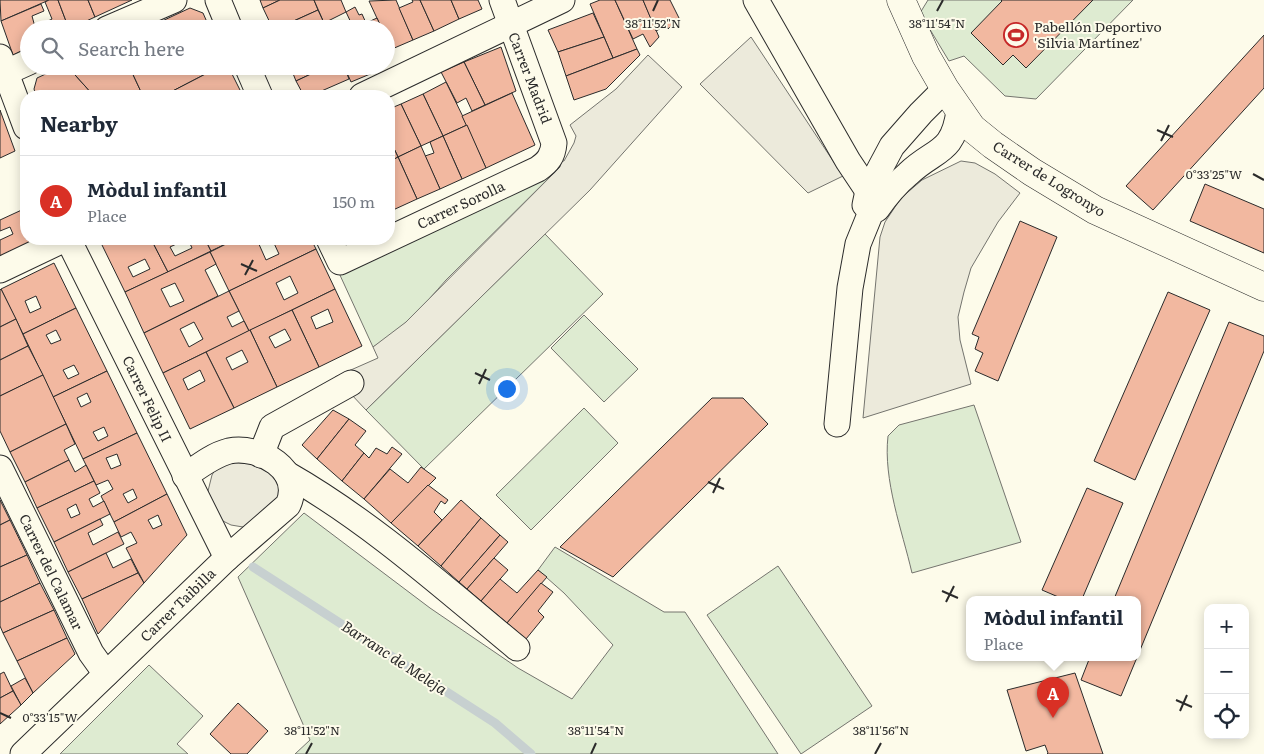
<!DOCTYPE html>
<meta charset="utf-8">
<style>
:root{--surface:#fff;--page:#f6f6f7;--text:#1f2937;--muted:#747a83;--line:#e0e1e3;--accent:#d93025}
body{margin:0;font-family:Literata,serif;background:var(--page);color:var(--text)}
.controls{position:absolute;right:15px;bottom:15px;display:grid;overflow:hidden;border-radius:10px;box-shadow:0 2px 12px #0003}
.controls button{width:45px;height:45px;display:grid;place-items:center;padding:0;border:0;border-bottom:1px solid var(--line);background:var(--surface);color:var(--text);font:25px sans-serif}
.you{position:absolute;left:506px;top:388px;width:18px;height:18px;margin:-12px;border:4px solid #fff;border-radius:50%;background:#1a73e8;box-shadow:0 0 0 8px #1a73e833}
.badge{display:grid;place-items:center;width:32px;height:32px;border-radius:50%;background:var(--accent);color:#fff;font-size:16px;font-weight:700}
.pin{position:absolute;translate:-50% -41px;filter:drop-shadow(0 1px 2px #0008)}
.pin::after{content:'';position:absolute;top:26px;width:18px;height:15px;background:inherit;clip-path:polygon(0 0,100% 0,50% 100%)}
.popup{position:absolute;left:966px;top:596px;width:175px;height:65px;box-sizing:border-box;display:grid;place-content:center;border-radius:10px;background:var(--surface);filter:drop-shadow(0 1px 4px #0005);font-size:16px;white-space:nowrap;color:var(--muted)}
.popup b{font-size:19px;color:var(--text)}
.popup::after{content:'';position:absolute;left:50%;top:100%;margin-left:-10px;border:10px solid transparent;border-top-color:var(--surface)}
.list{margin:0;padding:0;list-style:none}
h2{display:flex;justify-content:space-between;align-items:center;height:65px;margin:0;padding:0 20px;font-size:21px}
h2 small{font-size:16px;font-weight:400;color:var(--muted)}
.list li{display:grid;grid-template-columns:32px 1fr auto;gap:15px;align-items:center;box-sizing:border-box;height:90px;padding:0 20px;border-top:1px solid var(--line)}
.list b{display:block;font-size:19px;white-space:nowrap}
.list p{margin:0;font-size:16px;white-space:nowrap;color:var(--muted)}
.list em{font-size:16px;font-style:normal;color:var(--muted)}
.icon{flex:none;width:28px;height:28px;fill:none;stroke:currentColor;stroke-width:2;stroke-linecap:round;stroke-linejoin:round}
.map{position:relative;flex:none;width:1264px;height:754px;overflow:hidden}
.search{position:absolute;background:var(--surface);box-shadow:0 2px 12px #0003;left:20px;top:20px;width:375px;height:55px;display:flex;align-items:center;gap:12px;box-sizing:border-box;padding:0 18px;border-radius:28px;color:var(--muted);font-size:19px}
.panel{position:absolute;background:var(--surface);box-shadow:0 2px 12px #0003;left:20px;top:90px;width:375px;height:155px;border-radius:20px}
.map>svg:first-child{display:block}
.green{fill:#deebd1;stroke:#74746e}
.parking{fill:#eceadb;stroke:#74746e}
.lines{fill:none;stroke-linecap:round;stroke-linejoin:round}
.stream{stroke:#c7d0d0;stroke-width:9}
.building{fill:#f2b8a0;stroke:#2b2b2b;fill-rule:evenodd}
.street-casing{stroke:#2b2b2b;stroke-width:27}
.secondary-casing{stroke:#2b2b2b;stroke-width:29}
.street{stroke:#fdfbea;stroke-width:25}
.secondary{stroke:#fdfbea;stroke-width:28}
.ticks{fill:none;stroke:#2b2b2b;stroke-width:2}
.labels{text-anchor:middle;stroke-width:4;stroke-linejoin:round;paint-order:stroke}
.poi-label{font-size:14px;fill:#2b2b2b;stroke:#fdfbea;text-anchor:start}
.street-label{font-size:14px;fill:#2b2b2b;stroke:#fdfbea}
.water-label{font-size:15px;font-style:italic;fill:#2b2b2b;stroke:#fdfbea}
.ticks-label{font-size:12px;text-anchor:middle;fill:#2b2b2b;stroke:#fdfbea;stroke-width:4;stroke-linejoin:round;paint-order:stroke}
</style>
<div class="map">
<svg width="1264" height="754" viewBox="0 0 1264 754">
<rect width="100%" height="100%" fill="#fdfbea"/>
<g class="green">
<path d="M928 0H1133L1036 99 1005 96 964 56 949 61 920 13Z"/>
<path d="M560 161V167L446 280C425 304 401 331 373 347L339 273Z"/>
<path d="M545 234 603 294 424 469 366 410Z"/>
<path d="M584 315 638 369 604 402 551 348Z"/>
<path d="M974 405 1021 542 912 573C902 530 883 480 888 436L899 425Z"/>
<path d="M584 408 618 443 531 530 496 495Z"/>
<path d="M304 513 430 608 518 668 572 699 613 645 564 593 538 570 555 547 664 612H685L778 754H295L310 740 238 577Z"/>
<path d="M778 566 872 706 801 754 707 615Z"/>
<path d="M149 665 203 716 177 744 188 754H60Z"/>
</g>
<g class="parking">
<path d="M751 37 843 176 808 193 700 84Z"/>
<path d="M648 55 682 87 590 190 366 410 335 377 378 358 373 347 406 322 560 167V161H564L574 143 576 136 570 125 616 89Z"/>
<path d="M961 161 975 163 995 174 1020 193 998 222 971 268 964 292 958 317 960 340 971 384 863 418 880 237 885 222 901 198 922 180Z"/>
<path d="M229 462 254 464 271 474 279 484V503L248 525 243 527 231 525 221 520 209 505 208 491 212 475 215 470Z"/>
</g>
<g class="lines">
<path class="stream" d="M253 567 495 723 531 754"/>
</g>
<g class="building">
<path d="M0 0H49L1 21Z"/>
<path d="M49 0H58L69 29H41L40 25 52 19 45 2Z"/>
<path d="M58 0H88L95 17 69 29Z"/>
<path d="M88 0H132L95 17Z"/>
<path d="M260 0H280L263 8Z"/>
<path d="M280 0H314L318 10 276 29H273L263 8Z"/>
<path d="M314 0H341L346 12 324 23Z"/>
<path d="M396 0 413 40 392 49 386 37V29H382L369 1Z"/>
<path d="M412 0H420L434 31 413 40 399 8 413 2Z"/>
<path d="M420 0H451L459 19 434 31Z"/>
<path d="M451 0H478L482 9 459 19Z"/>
<path d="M600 0H615L637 49 613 58 590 4Z"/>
<path d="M615 0H643L659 37 650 47 643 34 633 39Z"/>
<path d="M643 0H670L679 18 668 29 667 25 656 31Z"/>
<path d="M1001 0H1093L1026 68 1013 55 1003 65 971 33 1002 1Z"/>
<path d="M41 4 44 11 32 16 35 27 40 25 41 29H29V47L13 55 1 21Z"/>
<path d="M355 7 359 15 362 14 366 23 377 18 382 29H354L346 12Z"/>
<path d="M190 8 203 13 210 29H145Z"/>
<path d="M318 10 324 23 312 29H276Z"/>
<path d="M593 13 604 37 558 52 548 30Z"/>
<path d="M350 20 354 29H328Z"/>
<path d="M1264 35V88L1153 210 1126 186Z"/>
<path d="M604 37 613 58 566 76 558 52Z"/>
<path d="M501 47 516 91 485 105 464 62Z"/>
<path d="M637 49 640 55 606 89 574 100 566 76Z"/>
<path d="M464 62 485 105 472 111 466 98 457 103 441 72Z"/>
<path d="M63 66H67L94 96H36L34 89 37 78Z"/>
<path d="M67 66H129L143 96H94Z"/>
<path d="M129 66H221L163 96H143Z"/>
<path d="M221 66H228L243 96H204L203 94 197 96H163Z"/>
<path d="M290 66H328L296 81Z"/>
<path d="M328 66H344L349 79 310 96H304L296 81Z"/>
<path d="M344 66H372L375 72 351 82Z"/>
<path d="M446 82 467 125 443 136 423 94Z"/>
<path d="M512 93 535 145 486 168 462 116Z"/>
<path d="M423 94 443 136 421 146 401 104Z"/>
<path d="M401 104 421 146 398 157 389 138V109Z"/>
<path d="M0 110 15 151 0 158Z"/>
<path d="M467 125 486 168 462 179 443 136Z"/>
<path d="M443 136 462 179 440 189 425 156 434 153 430 142Z"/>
<path d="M389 138 398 157 389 162Z"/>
<path d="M421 146 440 189 417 199 398 157Z"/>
<path d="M398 157 417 199 393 210 389 199V162Z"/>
<path d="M1205 184 1264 209V253L1190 221Z"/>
<path d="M26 208V239H38L0 257V240L13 234 10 227 0 231V220Z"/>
<path d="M1020 221 1057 237 998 381 975 371 983 353 975 349 979 337 972 334Z"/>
<path d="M105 239H151L168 272 125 292 102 245ZM145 259 150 269 133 277 128 267Z"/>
<path d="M151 239H187L170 247 175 256 192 248 188 239H205L211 251 168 272Z"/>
<path d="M205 239H236L211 251Z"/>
<path d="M236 239H266L258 242 266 260 279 254 272 239H311L316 249 229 291 210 252Z"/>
<path d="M316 249 335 289 249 331 229 291ZM290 276 298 293 284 300 276 283Z"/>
<path d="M210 252 216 264 205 270 218 296 144 333 125 292ZM175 283 184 301 170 307 161 289Z"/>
<path d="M54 263 76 308 23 334 1 289ZM36 296 41 308 30 313 25 301Z"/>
<path d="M1 289 16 319 0 327V290Z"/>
<path d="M335 289 362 346 319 367 292 310ZM328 309 333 322 316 329 311 317Z"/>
<path d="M229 291 239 311 227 317 232 327 244 321 249 331 163 373 144 333ZM194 322 203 339 189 347 180 329Z"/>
<path d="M1168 292 1210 310 1135 480 1094 461Z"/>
<path d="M76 308 107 371 53 397 23 334ZM56 330 61 340 51 344 46 335ZM74 365 79 374 68 379 63 370Z"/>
<path d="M292 310 319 367 277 387 250 330ZM285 329 291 340 275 348 269 337Z"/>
<path d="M16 319 28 346 0 360V327Z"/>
<path d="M1229 322 1264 336V351L1121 696 1081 680 1090 657H1137V599H1114Z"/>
<path d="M250 330 277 387 234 408 206 352ZM242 350 248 362 232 370 226 358Z"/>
<path d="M28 346 43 375 0 396V360Z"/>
<path d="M206 352 234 408 190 429 163 373ZM200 370 205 381 188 390 183 379Z"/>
<path d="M107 371 137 433 83 459 53 397ZM87 393 91 402 81 407 77 398ZM104 427 108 436 98 441 93 432Z"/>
<path d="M43 375 66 424 10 452 0 431V396Z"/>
<path d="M712 398H743L768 424 613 577 560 547Z"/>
<path d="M333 410 349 419 317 459 302 445Z"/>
<path d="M349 419 366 431 355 445 364 453 342 481 317 459Z"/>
<path d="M66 424 75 444 64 450 69 460 25 482 10 452Z"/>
<path d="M137 433 167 494 114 522 101 496 113 489 108 480 96 485 83 459ZM117 454 121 465 111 469 106 458ZM133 489 137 498 128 503 123 494Z"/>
<path d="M392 447 402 454 364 499 342 481 364 453 369 458 376 448 387 454Z"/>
<path d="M69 460 75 472 86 465 94 481 37 508 25 482Z"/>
<path d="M421 467 436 478 391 523 364 499 390 469 408 483Z"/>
<path d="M94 481 100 493 89 499 93 507 104 501 110 514 54 542 37 508ZM76 504 80 514 71 518 67 509Z"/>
<path d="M428 485 448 500 445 504 441 501 434 512 442 520 418 546 391 523Z"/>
<path d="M1087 488 1123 503 1082 599H1063L1042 590Z"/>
<path d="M167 494 187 535 144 583 126 548 137 543 131 532 121 537 114 522ZM158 515 162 525 153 529 148 520Z"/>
<path d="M0 500 10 520 0 525Z"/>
<path d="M461 500 481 518 441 566 418 546Z"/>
<path d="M481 518 500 535 459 582 441 566Z"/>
<path d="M100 519 103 525 88 533 93 545 118 532 124 544 68 572 54 542Z"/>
<path d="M10 520 27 555 0 567V525Z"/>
<path d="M500 535 508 542 467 589 459 582Z"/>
<path d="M106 553 113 568 131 559 138 573 82 599 68 572Z"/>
<path d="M27 555 40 583 0 602V567Z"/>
<path d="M494 558 508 570 481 601 467 589Z"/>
<path d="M538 570 547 577 507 623 481 601 500 579 517 593Z"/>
<path d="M138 573 144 583 98 634 82 599Z"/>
<path d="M40 583 54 610 3 633 0 626V602Z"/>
<path d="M541 583 553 592 538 611 544 617 526 639 507 623Z"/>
<path d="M54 610 67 638 17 661 3 633Z"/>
<path d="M67 638 75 654 33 693 17 661Z"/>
<path d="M4 672 13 691 0 698V674Z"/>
<path d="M1075 673 1103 754H1047L1048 753 1045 745 1026 751 1007 690Z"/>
<path d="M25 678 33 693 21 705 11 686Z"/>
<path d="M13 691 21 705 0 724V698Z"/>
<path d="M238 703 268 731 247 754H231L210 734Z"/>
</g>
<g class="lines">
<defs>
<g id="street">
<path d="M218 0 230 29"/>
<path d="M756 0 848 161 868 191"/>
<path d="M107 29 174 0"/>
<path d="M0 57 26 127"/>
<path d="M247 66 260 96"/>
<path d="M0 75 29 62"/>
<path d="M362 96 562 0"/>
<path d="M865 205 868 191 892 146 921 113 945 89"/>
<path d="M68 239 227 558"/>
<path d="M329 239 340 262 538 169C548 162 553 156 554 143L502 0"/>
<path d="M0 270 65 239"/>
<path d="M837 424 850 288 858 244 871 212 877 209C886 196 896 184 908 174 935 148 953 155 959 111"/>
<path d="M261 455 272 427 351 383"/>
<path d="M0 468 91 653 106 674"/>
<path d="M287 474C371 522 443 587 517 648"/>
<path d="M23 754 227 558 288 505C304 470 260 445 229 451 213 455 198 467 185 476"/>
</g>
<path id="secondary" d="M901 0 926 56 945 89 972 128 993 145 1032 172 1095 210 1264 287"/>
</defs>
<use href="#street" class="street-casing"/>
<use href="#secondary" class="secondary-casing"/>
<use href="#street" class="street"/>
<use href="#secondary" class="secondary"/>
</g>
<path class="ticks" d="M653 11 658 0M937 11 943 0M1157 130 1173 137M1161 141 1169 125M1253 174 1264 180M241 264 257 271M245 275 253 260M475 373 490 380M479 384 486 369M708 482 724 489M713 493 720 478M942 591 958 598M946 602 954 586M1176 700 1192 707M1180 711 1187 695M0 713 11 718M306 754 312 743M591 754 596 743M875 754 881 743"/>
<defs>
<symbol id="stadium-ring" viewBox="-11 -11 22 22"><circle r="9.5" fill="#fdfbea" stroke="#c62828" stroke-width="1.5"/><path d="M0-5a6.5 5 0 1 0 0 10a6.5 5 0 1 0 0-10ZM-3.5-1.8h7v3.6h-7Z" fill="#c62828"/></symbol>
</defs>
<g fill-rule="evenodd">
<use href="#stadium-ring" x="1002" y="21" width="28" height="28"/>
</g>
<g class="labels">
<g class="poi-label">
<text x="1034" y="32">Pabellón Deportivo<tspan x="1034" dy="16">'Silvia Martínez'</tspan></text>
</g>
<g class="street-label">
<text transform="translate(530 78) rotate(69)" y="5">Carrer Madrid</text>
<text transform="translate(1049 179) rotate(32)" y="5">Carrer de Logronyo</text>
<text transform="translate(461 205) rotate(-25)" y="5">Carrer Sorolla</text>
<text transform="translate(147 399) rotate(64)" y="5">Carrer Felip II</text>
<text transform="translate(51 572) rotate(64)" y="5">Carrer del Calamar</text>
<text transform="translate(178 605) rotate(-44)" y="5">Carrer Taibilla</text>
</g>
<g class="water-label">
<text transform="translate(394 658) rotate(33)" y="5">Barranc de Meleja</text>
</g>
</g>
<g class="ticks-label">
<text x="653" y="28">38°11'52"N</text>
<text x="937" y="28">38°11'54"N</text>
<text x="1214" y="179">0°33'25"W</text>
<text x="50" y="722">0°33'15"W</text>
<text x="312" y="735">38°11'52"N</text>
<text x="596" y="735">38°11'54"N</text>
<text x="881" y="735">38°11'56"N</text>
</g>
</svg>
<div class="controls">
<button>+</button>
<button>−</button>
<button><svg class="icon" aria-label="locate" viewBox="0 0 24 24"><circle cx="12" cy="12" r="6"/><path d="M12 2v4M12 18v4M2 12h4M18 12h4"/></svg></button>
</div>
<div class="you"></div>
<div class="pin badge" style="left:1053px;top:718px">A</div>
<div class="popup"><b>Mòdul infantil</b>Place</div>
<div class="search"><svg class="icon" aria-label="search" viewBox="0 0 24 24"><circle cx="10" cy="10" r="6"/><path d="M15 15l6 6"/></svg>Search here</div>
<section class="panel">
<h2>Nearby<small></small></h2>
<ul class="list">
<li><span class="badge">A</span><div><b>Mòdul infantil</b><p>Place</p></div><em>150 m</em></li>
</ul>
</section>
</div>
